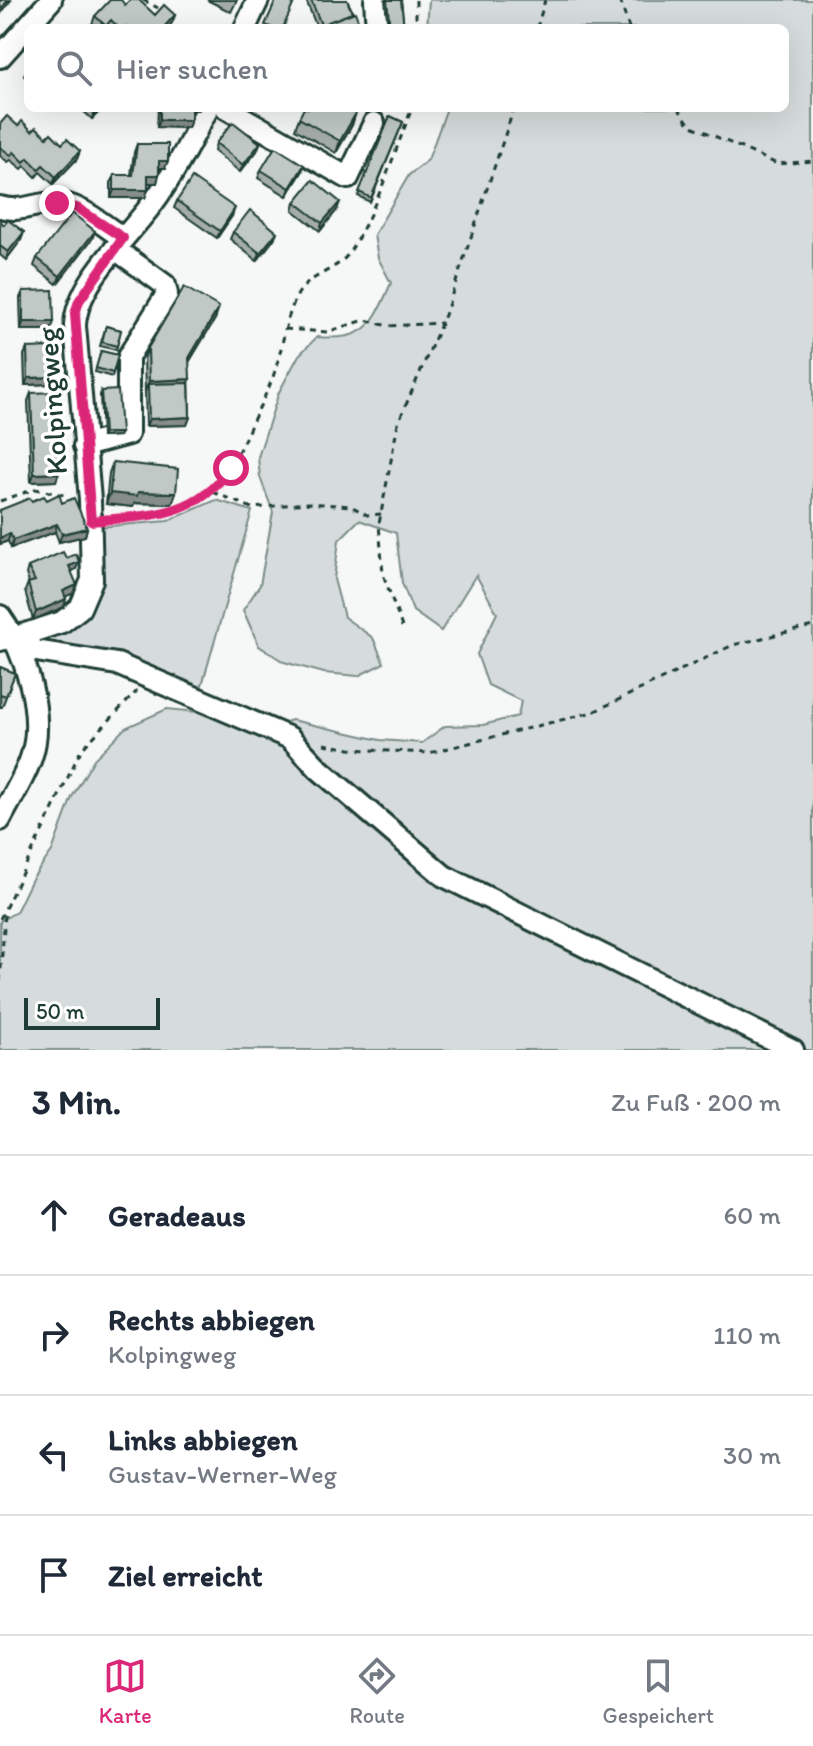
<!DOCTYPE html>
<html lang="de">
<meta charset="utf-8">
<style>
:root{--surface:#fff;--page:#f6f6f7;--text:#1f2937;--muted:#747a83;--line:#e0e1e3;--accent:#db2777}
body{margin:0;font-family:Itim,sans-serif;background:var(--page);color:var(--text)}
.scale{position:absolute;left:24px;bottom:20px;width:136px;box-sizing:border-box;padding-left:8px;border:4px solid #1f3d34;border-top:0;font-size:22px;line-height:28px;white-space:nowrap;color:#1f3d34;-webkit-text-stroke:6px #fff;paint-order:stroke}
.stop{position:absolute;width:24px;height:24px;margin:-18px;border:6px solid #db2777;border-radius:50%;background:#fff}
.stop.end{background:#db2777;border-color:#fff;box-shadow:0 2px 8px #0008}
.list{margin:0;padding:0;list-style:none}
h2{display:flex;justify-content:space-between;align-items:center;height:104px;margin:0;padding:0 32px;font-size:34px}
h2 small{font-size:26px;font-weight:400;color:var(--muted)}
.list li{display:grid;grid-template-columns:52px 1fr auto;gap:24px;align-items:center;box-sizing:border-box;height:120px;padding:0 32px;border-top:2px solid var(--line)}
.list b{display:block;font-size:30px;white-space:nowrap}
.list p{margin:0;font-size:26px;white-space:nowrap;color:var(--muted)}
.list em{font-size:26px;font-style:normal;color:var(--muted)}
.icon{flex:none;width:44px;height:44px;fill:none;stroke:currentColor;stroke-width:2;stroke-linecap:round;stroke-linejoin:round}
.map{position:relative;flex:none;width:813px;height:1050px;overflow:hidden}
.search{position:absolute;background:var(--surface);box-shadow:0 8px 32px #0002;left:24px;right:24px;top:24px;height:88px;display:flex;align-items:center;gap:20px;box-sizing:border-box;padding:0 28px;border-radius:12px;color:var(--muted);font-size:30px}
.sheet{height:584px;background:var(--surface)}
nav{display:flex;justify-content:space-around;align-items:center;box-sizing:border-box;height:112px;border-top:2px solid var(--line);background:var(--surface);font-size:22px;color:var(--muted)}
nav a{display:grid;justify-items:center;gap:4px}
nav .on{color:var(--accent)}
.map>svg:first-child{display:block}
.green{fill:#d6dcdb;stroke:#7a8c88;stroke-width:2}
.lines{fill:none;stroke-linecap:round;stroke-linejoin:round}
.minor-casing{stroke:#1f3d34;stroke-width:26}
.path{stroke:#1f3d34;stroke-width:3;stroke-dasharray:6 6;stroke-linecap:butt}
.minor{stroke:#fff;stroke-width:20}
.wall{fill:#a5adaa;stroke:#1f3d34;stroke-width:2}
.shaded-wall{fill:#868d8b;stroke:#1f3d34;stroke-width:2}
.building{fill:#c0c9c6;stroke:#1f3d34;stroke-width:2}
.route{stroke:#db2777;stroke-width:10}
.labels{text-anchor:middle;stroke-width:7;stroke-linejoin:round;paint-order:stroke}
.street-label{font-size:30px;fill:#1f3d34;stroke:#fff}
</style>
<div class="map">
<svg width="813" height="1050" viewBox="0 0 813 1050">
<rect width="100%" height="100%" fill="#f6f7f7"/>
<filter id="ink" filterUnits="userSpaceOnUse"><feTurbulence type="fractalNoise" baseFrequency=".0125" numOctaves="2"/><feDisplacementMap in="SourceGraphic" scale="16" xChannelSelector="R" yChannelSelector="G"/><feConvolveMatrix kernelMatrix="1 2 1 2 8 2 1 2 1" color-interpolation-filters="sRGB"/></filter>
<g filter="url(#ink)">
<g class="green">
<path d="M429 0H813V1050H0V921L16 912 32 879 52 851 72 797 94 759 125 728 167 709 208 713 248 733 292 720 380 740 422 743 445 726 483 725 518 716 521 701 488 685 477 654 497 613 476 575 441 631 413 611 402 583 396 533 359 520 339 540 334 579 344 617 373 638 384 663 358 676 324 673 284 662 259 646 243 610 260 585 273 512 260 477 258 457 279 392 299 355 317 337C366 341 373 325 391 283L378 258 374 235 409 175 428 160 447 108H785V28H427Z"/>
<path d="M216 500 252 511 200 692 37 643 66 631 98 527 168 521Z"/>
</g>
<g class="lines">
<defs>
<g id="minor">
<path d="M375 0 377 28"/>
<path d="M245 28 258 0"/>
<path d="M0 57 51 0"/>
<path d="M226 108 348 178 374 123"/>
<path d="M0 207C21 213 35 203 56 203 79 203 104 226 123 238"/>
<path d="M84 446 128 434V357L167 294 165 285 115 249"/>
<path d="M0 616C25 651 46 715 31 758 24 779 10 800 0 820"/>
<path d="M16 637 62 622 80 608 92 580 90 500 75 326C76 283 127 238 152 204 174 175 191 140 208 108"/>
<path d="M0 640 16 637 36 651 117 664 290 738 319 769 444 876 793 1050"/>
</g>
</defs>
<use href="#minor" class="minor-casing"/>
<g class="path">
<path d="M143 0 158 8"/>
<path d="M416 0V28"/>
<path d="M620 0 629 28"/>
<path d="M537 28 545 0"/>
<path d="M678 108 690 125 777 164 813 161"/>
<path d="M285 329 327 332 365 320 388 326 442 323"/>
<path d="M213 492 252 508 308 503 351 506 367 515 382 514"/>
<path d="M0 501 35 489 69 496"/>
<path d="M107 519C196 510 213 509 251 425 260 405 272 384 277 364 284 340 286 316 298 294 310 274 337 271 349 253 377 209 393 156 412 108"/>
<path d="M402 627 383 574 379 524 398 423 445 315 514 108"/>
<path d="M324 744 350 749 429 753 593 712 733 645 813 626"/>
<path d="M0 919 81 750 137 691"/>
<path d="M0 981 5 913"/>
</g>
<use href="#minor" class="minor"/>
</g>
<g class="wall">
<path d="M207 0H237L231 12Z"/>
<path d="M306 0H347L361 28H317Z"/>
<path d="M385 0H401L404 28H388Z"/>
<path d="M125 5 155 15H175L172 23 167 28H97L92 24 95 16Z"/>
<path d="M28 67V79L24 76Z"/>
<path d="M82 108H103L92 119 81 109Z"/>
<path d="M158 108H198V110H191L188 128 157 127Z"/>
<path d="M390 116 403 122 370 202 358 196Z"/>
<path d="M299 118 352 125 336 153 295 129Z"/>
<path d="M0 124 18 126 80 151 77 159 53 184 40 172 36 177 25 166 22 169 11 160 8 162 0 156Z"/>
<path d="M216 143H260L257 151 240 172 214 151Z"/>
<path d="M137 144 165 168H159L157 183H148L145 198H111V183L114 175H131L134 152Z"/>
<path d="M261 170 302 172 287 196 258 178Z"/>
<path d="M177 201 232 216 217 238 174 208Z"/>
<path d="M295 202 337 210 320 231 293 210Z"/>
<path d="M0 221 4 225 24 232 21 240 6 260 0 255Z"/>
<path d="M233 232 274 239 257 261 230 239Z"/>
<path d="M92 239 57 284 34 266 37 258Z"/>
<path d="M23 291 51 330H21L20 298Z"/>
<path d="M215 319 189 362 190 417 187 425 146 426 144 359 148 348Z"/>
<path d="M106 326 121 330 116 350 100 346Z"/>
<path d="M27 348 51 384 25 385 24 355Z"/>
<path d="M101 351 118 355 112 377 95 372Z"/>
<path d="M101 391 119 436 102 437 100 395Z"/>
<path d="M31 393 56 481 31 482 28 401Z"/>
<path d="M113 462 176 493 172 504 135 503 133 507 106 504 109 473Z"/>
<path d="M47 500 62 503 87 528 85 536 59 542 55 532 11 548 8 541 0 544V510L32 501Z"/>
<path d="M66 558 76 569 71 572 74 593 65 596 64 607 33 620 25 591 28 583H29L26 574 28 567Z"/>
<path d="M0 667 15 673 2 707H0Z"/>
</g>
<g class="shaded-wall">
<path d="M8 0H11L0 15 2 8Z"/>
<path d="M175 15 172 23 167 28H163Z"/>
<path d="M99 108H103L92 119 95 112Z"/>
<path d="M356 113 352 125 336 153 340 141Z"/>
<path d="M160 120H191L188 128 157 127Z"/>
<path d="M260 143 257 151 240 172 243 165Z"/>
<path d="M80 151 77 159 53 184 56 177Z"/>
<path d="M159 161H168L165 168H157Z"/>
<path d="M304 165 302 172 287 196 290 188Z"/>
<path d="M148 175H159L157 183H145Z"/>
<path d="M114 190H148L145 198H111Z"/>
<path d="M340 202 337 210 320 231 322 223Z"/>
<path d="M235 208 232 216 217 238 220 231Z"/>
<path d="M95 231 92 239 57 284 60 276Z"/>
<path d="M24 232 21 240 6 260 8 252Z"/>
<path d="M277 232 274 239 257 261 260 253Z"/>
<path d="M219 307 215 319 185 369 189 358Z"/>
<path d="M23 322H54L51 330H21Z"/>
<path d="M54 377 51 384 25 385 28 378Z"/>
<path d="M190 379 186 390 148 384 145 392 149 381Z"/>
<path d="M190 417 187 425 146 426 149 419Z"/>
<path d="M104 433H121L119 436 102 437Z"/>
<path d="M59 473 56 481 31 482 34 474Z"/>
<path d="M138 492 176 493 172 504 135 503 133 507 106 504 110 493Z"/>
<path d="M57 524 55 532 11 548 13 540Z"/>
<path d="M87 528 85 536 59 542 62 534Z"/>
<path d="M10 533 8 541 0 544V538Z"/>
<path d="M79 562 76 569 66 574 69 566Z"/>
<path d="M77 585 74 593 60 599 63 591Z"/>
<path d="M66 599 64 607 33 620 36 612Z"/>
</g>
<g class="building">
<path d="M0 0H8L2 8 0 6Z"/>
<path d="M110 0H121L125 5 130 0H139L155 15 164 5 175 15 163 28H127L125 27 124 28H119L111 20 106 26 95 16Z"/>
<path d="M276 0H295L283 28H273L265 25Z"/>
<path d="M311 0H347L352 13 323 24 322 27Z"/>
<path d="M387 0H401L404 28H390Z"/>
<path d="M355 12 361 28H325L323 24Z"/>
<rect x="160" y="108" width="31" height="12"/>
<path d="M304 108H346L356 113 340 141 299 118Z"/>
<path d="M7 116 18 126 22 121 32 131 36 127 47 137 51 133 62 144 67 139 80 151 56 177 43 165 39 169 28 158 24 162 14 152 11 155 0 147V124Z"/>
<path d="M390 116 403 122 371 198 359 192Z"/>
<path d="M233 122 260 143 243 165 216 143Z"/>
<path d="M137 144H168V161H159V175H148V190H114V175H133Z"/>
<path d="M275 147 304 165 290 188 261 170Z"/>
<path d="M192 178 235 208 220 231 177 201Z"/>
<path d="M313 180 340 202 322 223 295 202Z"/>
<path d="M250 210 277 232 260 253 233 232Z"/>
<path d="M72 213 95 231 60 276 37 258Z"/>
<path d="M8 220 24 232 8 252 0 246V221L4 225Z"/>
<path d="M184 287 219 307 189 358 190 379 149 381 148 348Z"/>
<path d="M53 290 54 322H23V291Z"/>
<path d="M106 326 121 330 117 346 102 342Z"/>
<path d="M53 347 54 377 28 378 27 348Z"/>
<path d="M101 351 118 355 113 373 96 368Z"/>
<path d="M189 383 190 417 149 419 148 384Z"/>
<path d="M118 390 121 433H104L101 391Z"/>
<path d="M56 392 59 473 34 474 31 393Z"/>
<path d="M113 462 178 469 176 493 138 492 137 496 110 493Z"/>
<path d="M59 494 62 503 74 498 87 528 62 534 57 524 13 540 10 533 0 538V510L30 498 32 501 44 496 47 500Z"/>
<path d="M63 552 66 558 76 554 79 562 69 566 77 585 63 591 66 599 36 612 28 583 35 581 28 567Z"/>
<path d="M0 667 15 673 6 696 0 694Z"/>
</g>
</g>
<g class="lines" filter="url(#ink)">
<path class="route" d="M57 203 77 208 123 238 79 301 75 314 91 521C149 515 192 519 231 468"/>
</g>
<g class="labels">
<g class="street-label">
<text transform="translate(52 401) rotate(-94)" y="10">Kolpingweg</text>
</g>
</g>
</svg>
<div class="scale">50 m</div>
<div class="stop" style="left:231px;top:468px"></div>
<div class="stop end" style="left:57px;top:203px"></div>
<div class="search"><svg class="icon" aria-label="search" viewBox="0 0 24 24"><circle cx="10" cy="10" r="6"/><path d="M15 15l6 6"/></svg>Hier suchen</div>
</div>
<section class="sheet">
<h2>3 Min.<small>Zu Fuß · 200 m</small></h2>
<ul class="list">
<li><svg class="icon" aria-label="ahead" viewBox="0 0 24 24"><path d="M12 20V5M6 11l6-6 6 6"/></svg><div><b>Geradeaus</b></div><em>60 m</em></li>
<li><svg class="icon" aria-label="right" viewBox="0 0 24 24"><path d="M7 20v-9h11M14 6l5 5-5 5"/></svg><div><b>Rechts abbiegen</b><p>Kolpingweg</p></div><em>110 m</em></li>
<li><svg class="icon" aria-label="left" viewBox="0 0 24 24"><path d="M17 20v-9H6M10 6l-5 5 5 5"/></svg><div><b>Links abbiegen</b><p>Gustav-Werner-Weg</p></div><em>30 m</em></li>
<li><svg class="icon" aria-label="arrive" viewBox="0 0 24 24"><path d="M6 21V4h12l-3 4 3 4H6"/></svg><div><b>Ziel erreicht</b></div></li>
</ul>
</section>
<nav>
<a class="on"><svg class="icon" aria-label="map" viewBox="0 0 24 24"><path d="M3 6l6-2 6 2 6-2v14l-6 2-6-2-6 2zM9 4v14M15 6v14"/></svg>Karte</a>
<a><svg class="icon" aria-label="directions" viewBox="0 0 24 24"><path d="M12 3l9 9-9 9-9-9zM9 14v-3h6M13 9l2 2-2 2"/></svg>Route</a>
<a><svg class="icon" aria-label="saved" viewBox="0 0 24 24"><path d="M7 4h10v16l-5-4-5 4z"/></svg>Gespeichert</a>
</nav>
